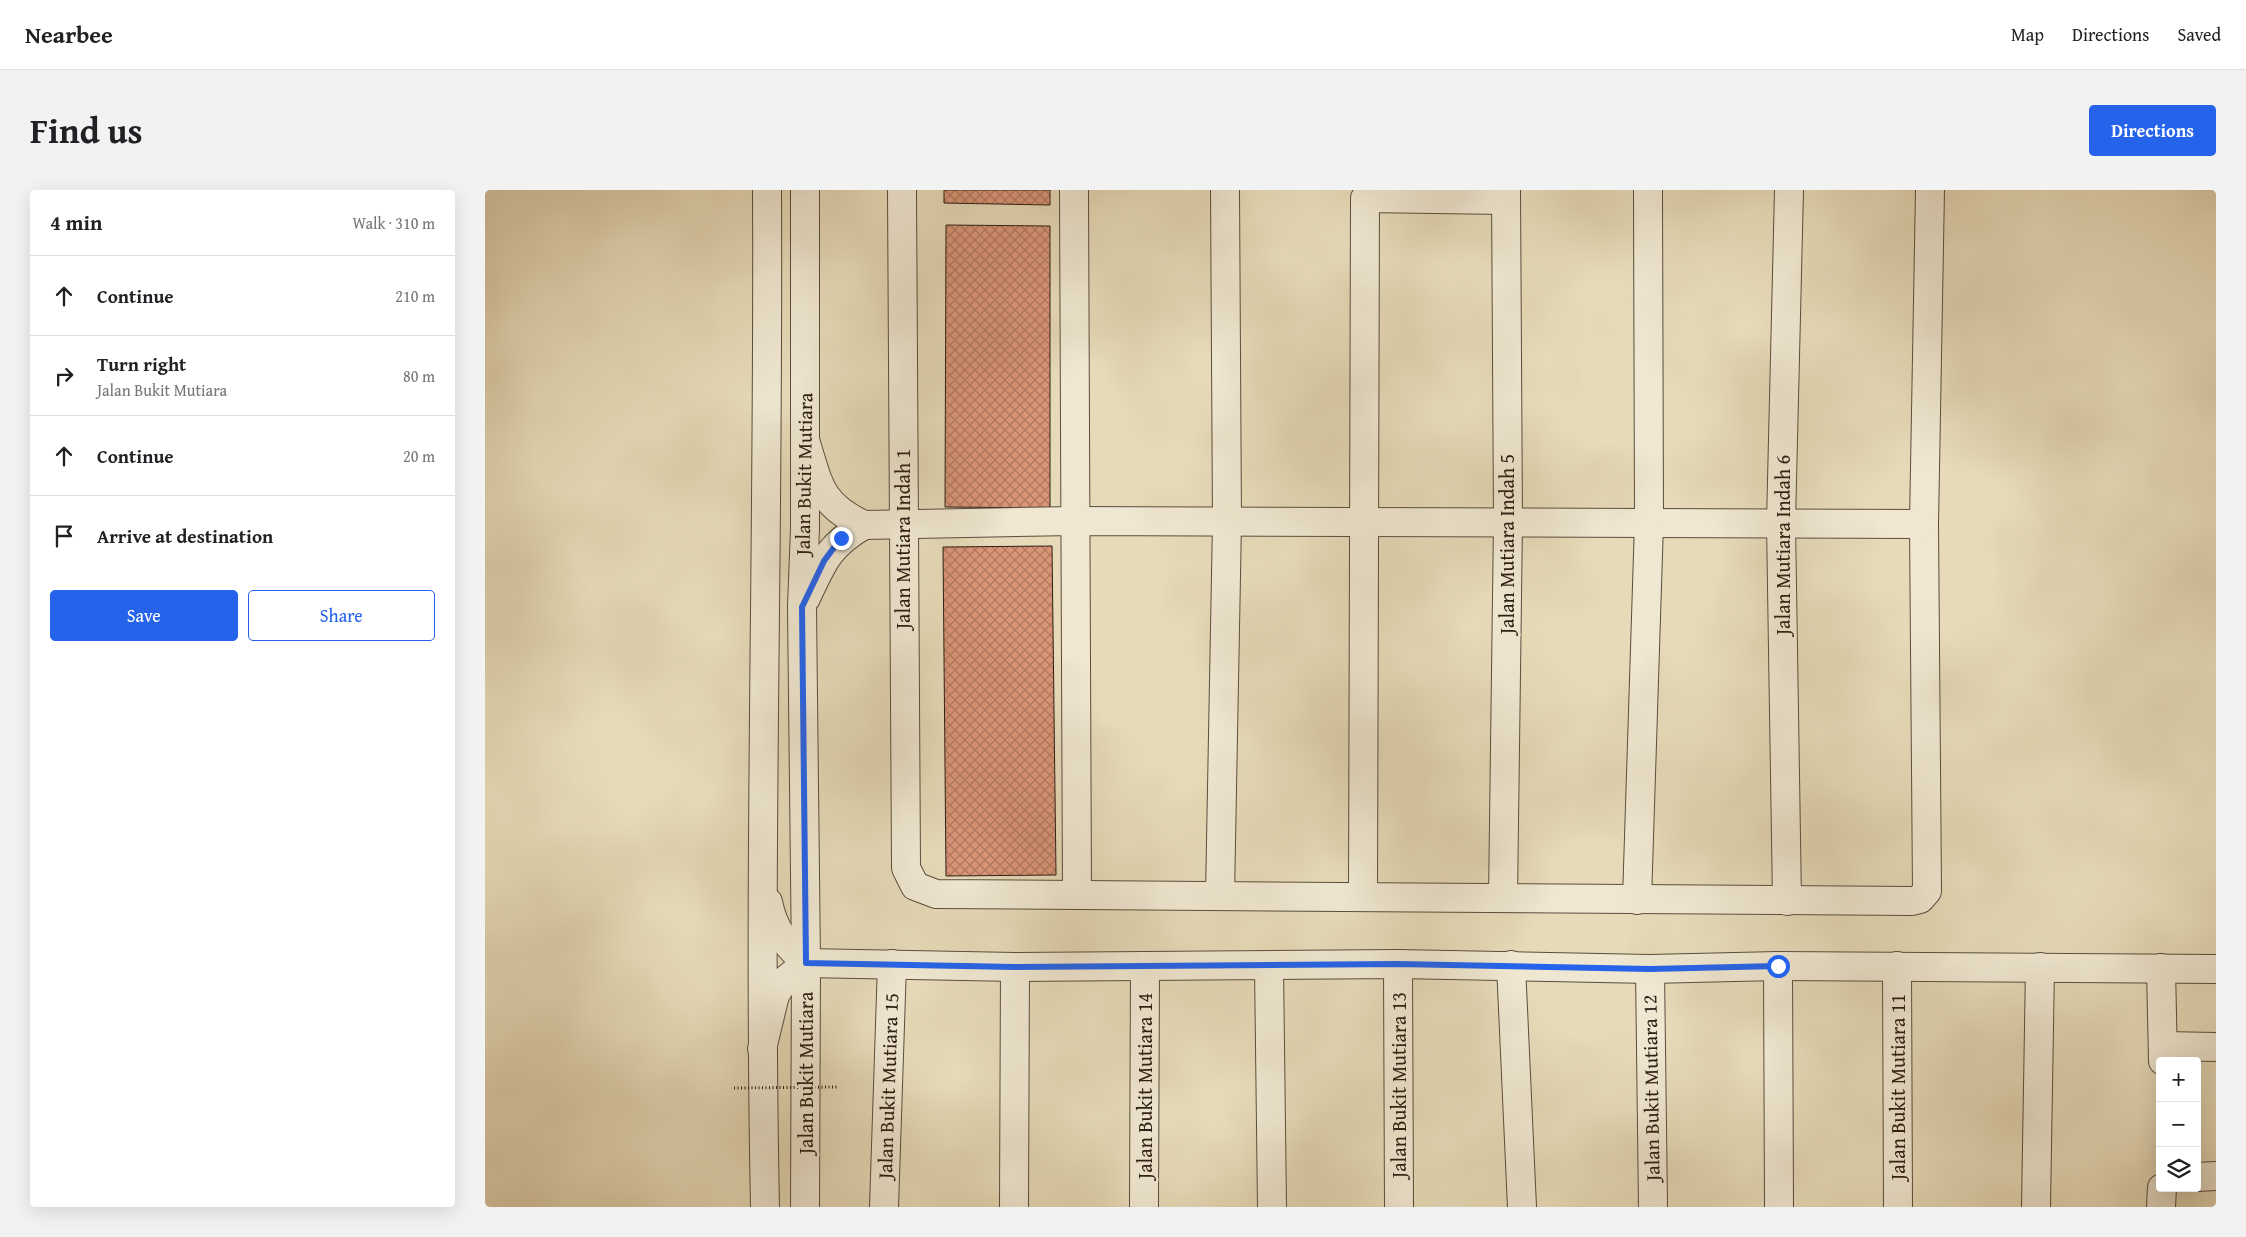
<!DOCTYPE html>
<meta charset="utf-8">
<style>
:root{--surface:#fff;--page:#f2f2f2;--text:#202124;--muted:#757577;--line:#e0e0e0;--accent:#2563eb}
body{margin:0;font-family:"Gentium Book Plus",serif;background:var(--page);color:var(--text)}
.controls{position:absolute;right:15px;bottom:15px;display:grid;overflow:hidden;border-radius:5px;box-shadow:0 5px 20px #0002}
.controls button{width:45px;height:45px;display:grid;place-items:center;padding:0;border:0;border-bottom:1px solid var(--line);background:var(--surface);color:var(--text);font:25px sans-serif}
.stop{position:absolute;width:15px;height:15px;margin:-11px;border:4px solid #2563eb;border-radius:50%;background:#fff}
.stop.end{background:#2563eb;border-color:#fff;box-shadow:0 1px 5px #0008}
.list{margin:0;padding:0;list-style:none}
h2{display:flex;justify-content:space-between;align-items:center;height:65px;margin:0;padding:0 20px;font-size:21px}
h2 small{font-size:16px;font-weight:400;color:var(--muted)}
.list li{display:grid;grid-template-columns:32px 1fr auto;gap:15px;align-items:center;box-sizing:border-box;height:80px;padding:0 20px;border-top:1px solid var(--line)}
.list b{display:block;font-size:19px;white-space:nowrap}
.list p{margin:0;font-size:16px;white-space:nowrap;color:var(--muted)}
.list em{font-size:16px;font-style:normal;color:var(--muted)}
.actions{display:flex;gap:10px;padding:15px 20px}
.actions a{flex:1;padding:11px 0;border:1px solid var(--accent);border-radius:5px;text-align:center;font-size:18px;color:var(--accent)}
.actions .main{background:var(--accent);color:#fff}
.icon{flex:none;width:28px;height:28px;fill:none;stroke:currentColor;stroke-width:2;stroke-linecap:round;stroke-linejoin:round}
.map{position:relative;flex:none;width:1731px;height:1017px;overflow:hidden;border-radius:5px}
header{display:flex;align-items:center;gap:30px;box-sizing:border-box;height:70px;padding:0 25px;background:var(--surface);border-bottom:1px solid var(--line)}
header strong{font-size:24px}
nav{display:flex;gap:28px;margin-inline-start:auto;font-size:18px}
.intro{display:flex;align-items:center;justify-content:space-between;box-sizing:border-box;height:120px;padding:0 30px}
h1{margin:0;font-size:35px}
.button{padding:12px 22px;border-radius:5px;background:var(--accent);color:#fff;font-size:18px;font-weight:700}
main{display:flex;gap:30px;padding:0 30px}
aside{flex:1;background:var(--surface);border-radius:5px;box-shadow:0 5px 20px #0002}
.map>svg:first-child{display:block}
.building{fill:url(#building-cross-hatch);stroke:#2d1e14}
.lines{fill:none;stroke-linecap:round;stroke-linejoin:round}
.minor-casing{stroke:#5b4d3d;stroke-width:30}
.minor{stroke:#efe7d1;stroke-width:28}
.path-bridge{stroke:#2d1e14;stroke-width:3;stroke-dasharray:1 2.5;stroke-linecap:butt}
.route{stroke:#2563eb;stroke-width:6}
.labels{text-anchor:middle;stroke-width:5;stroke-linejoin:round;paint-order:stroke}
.street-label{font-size:20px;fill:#2d1e14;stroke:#efe7d1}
</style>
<header>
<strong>Nearbee</strong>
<nav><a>Map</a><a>Directions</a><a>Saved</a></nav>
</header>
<div class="intro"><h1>Find us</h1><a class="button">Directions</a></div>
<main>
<aside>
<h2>4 min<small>Walk · 310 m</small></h2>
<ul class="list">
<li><svg class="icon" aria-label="ahead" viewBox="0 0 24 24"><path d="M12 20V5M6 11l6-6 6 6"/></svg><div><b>Continue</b></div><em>210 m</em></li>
<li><svg class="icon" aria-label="right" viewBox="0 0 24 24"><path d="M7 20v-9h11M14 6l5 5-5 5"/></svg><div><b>Turn right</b><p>Jalan Bukit Mutiara</p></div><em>80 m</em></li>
<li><svg class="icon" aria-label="ahead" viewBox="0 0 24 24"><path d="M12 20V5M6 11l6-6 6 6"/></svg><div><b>Continue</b></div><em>20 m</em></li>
<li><svg class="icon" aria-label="arrive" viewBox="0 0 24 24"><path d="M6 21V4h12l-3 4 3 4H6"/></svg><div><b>Arrive at destination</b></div></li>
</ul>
<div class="actions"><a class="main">Save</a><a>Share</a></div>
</aside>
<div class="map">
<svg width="1731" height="1017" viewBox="0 0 1731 1017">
<defs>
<pattern id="building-cross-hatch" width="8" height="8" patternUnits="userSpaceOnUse" patternTransform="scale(1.25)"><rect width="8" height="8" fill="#da9577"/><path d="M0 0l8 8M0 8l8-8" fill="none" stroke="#b17960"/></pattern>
</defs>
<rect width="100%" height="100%" fill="#e6dab8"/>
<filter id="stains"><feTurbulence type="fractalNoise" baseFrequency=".004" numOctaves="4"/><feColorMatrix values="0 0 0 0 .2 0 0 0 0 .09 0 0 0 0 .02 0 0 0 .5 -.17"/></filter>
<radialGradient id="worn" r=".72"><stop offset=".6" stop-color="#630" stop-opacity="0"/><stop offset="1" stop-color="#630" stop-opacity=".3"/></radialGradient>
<g class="building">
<path d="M459 0H565V15L459 13Z"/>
<path d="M461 35 565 36V318L460 317Z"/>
<path d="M567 356 571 685 461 686 458 357Z"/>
</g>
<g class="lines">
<defs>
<g id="minor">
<path d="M417 0 421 678 430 696 451 704 1427 711 1435 709 1442 701 1439 334 1445 0"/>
<path d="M589 0 592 705"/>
<path d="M320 250C334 294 334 314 379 335L589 331 1439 334"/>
<path d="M321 408C338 372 343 356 379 335"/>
<path d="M735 706 742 332 740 0"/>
<path d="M878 707 880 8 1021 10"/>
<path d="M1018 708 1023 332 1021 0"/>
<path d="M1152 710 1164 333 1163 0"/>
<path d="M1302 711 1296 333 1304 0"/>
<path d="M283 712C289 741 300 753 321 773"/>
<path d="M913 774 914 1017"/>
<path d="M1026 775 1037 1017"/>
<path d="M784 776 787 1017"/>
<path d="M1293 776 1294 1017"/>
<path d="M1412 776 1413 1017"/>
<path d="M1676 778 1678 871"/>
<path d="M1165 779 1168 1017"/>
<path d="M1679 856 1731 857"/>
<path d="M277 859 290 805 299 791 321 773 530 777 913 774 1165 779 1293 776 1731 779"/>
<path d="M1712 987 1731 986"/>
<path d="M280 1017C273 678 284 339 282 0"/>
<path d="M320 1017 321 773 317 417 320 338V0"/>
<path d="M399 1017 407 774"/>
<path d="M529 1017 530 777"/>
<path d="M659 1017 660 776"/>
<path d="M1551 1017 1555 777"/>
<path d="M1676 1017 1677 998"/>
</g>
</defs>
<use href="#minor" class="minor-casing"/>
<use href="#minor" class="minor"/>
<path class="path-bridge" d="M249 898 352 897"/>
</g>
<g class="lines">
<path class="route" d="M356 348 339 371 317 417 321 773 530 777 913 774 1165 779 1293 776"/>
</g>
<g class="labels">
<g class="street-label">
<text transform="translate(319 284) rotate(-89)" y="7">Jalan Bukit Mutiara</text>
<text transform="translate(418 349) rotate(-90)" y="7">Jalan Mutiara Indah 1</text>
<text transform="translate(1022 354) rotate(-90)" y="7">Jalan Mutiara Indah 5</text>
<text transform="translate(1298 355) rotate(-90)" y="7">Jalan Mutiara Indah 6</text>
<text transform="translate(321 883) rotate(-90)" y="7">Jalan Bukit Mutiara</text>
<text transform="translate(914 895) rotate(-90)" y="7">Jalan Bukit Mutiara 13</text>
<text transform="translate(403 896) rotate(-88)" y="7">Jalan Bukit Mutiara 15</text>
<text transform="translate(660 896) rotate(-90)" y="7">Jalan Bukit Mutiara 14</text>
<text transform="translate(1413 897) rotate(-90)" y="7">Jalan Bukit Mutiara 11</text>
<text transform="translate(1166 898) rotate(-91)" y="7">Jalan Bukit Mutiara 12</text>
</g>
</g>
<rect width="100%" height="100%" filter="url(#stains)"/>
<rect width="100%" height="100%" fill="url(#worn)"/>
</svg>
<div class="controls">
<button>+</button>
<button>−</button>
<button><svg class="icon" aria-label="layers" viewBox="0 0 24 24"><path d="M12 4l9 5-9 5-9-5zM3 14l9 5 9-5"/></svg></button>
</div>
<div class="stop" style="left:1293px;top:776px"></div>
<div class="stop end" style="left:356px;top:348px"></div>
</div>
</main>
